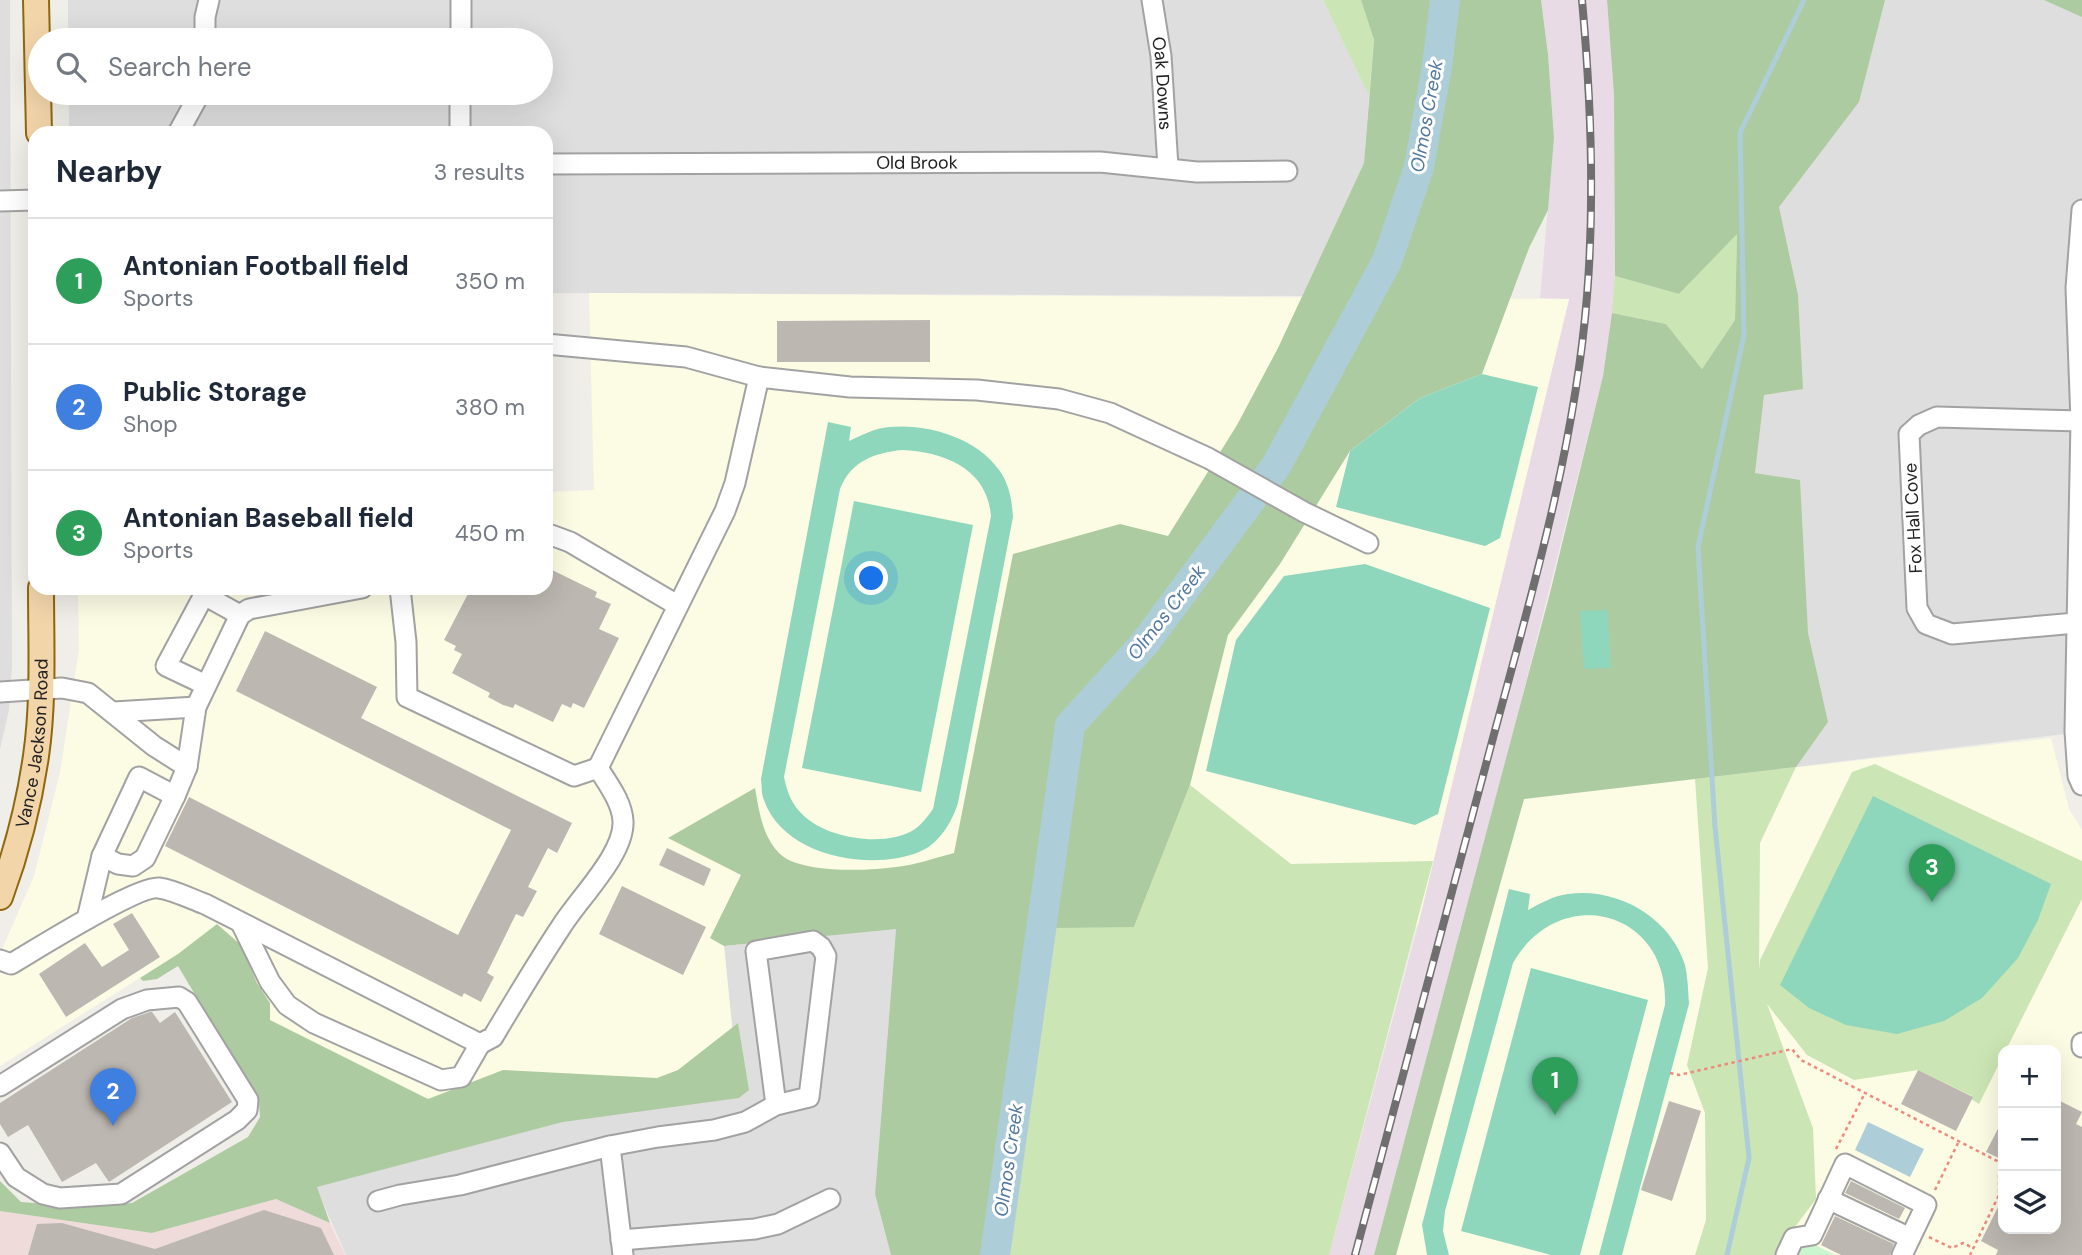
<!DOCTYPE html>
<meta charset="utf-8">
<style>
:root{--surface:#fff;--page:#f2f2f3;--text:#1f2937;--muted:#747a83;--line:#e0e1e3;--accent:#db2777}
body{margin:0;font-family:"DM Sans",sans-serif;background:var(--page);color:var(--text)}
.controls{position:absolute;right:21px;bottom:21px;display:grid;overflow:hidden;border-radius:14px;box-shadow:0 7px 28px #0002}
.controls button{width:63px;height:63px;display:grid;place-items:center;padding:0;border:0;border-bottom:2px solid var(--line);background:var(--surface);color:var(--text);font:35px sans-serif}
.you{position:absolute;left:872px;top:579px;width:24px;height:24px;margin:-18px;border:5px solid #fff;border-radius:50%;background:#1a73e8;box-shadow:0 0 0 10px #1a73e833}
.badge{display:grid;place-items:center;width:46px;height:46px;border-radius:50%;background:var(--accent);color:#fff;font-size:23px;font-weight:700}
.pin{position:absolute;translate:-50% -58px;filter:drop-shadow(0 2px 4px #0008)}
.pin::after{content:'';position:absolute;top:37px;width:24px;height:21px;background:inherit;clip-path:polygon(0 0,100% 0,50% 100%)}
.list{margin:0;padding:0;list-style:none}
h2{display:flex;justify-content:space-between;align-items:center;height:91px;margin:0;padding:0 28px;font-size:30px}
h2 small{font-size:23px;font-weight:400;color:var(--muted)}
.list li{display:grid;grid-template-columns:46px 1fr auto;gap:21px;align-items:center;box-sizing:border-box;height:126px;padding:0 28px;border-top:2px solid var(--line)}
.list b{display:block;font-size:26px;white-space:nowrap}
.list p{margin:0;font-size:23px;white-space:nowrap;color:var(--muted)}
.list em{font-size:23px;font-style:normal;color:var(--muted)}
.icon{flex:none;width:38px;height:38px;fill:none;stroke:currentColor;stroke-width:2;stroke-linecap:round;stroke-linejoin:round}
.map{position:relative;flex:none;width:2082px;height:1255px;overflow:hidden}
.search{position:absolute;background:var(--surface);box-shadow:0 7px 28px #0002;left:28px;top:28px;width:525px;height:77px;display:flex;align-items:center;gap:18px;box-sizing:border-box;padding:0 24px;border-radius:38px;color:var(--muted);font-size:26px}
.panel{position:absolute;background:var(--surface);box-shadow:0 7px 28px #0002;left:28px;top:126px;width:525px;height:469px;border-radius:21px}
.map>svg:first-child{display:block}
.residential{fill:#dfdede}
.commercial{fill:#efdbda}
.industrial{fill:#e9dbe6}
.education{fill:#fcfce5;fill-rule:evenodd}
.grass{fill:#cbe5b4}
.forest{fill:#adcba1}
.park{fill:#cbf5cf}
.pitch{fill:#8ed7bd;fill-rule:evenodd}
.water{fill:#adced9}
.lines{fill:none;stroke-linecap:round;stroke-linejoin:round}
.stream{stroke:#adced9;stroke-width:5}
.river{stroke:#adced9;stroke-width:30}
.building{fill:#bdb7b1}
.minor-casing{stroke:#a2a2a2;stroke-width:23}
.major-casing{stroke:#8f670f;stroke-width:28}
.path{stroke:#ed8b7d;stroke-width:2.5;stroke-dasharray:3.5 3.5;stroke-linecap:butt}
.minor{stroke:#fff;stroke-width:19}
.major{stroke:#f3d5aa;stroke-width:24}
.rail-casing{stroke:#6f6f6f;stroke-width:8}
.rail{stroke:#fff;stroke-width:5;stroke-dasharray:16;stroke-linecap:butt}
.labels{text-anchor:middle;stroke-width:6;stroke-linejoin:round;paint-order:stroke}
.street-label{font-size:18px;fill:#212121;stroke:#fff}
.water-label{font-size:19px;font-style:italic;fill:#5278a0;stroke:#fff}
</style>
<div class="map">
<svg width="2082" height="1255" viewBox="0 0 2082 1255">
<rect width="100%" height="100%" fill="#f0eee8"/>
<g class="residential">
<path d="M0 0H10L12 666 9 710 0 749Z"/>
<path d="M68 0H1323L1369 96 1364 163 1302 296 546 293V133H69V93H541V40H68Z"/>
<path d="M1820 0H2082V732L1771 770 1736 494 1758 303Z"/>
<path d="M896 928 875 1194 891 1255H346L316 1187 737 1076 724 946Z"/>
</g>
<path class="commercial" d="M276 1199 330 1223 345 1255H0V1211L152 1233Z"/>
<path class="industrial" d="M1541 0H1607L1614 95 1615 294 1603 376 1500 785 1374 1255H1329L1418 925 1569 299 1540 298 1554 138 1548 54Z"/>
<g class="education">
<path d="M589 293 1569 299 1418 925 896 928 724 946 737 1076 446 1115 222 1012 188 949 178 954 0 1066V954L34 876 60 773 79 650 78 588H546V492L594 490Z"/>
<path d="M2051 738 2069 809 2082 830V1255H1396L1524 799ZM2003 1050H2056V1229H2003Z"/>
</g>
<g class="grass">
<path d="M1323 0H1361L1374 40 1369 96Z"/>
<path d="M1737 233 1735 320 1702 369 1666 324 1612 313 1615 276 1679 294Z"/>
<path d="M1875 764 2082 861V899L2006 1050H2003V1056L1979 1104 1971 1099 1972 1096 1918 1070 1854 1080 1807 1055 1767 1004 1813 1128 1816 1199 1792 1231 1780 1255H1695L1706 1220 1705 1113 1687 1065 1708 968 1695 779 1796 767 1760 843 1759 970 1760 960 1852 772Z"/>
<path d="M1190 785 1291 864 1433 861 1329 1255H1006L1013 1186 1051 927H1134Z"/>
</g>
<g class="forest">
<path d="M1361 0H1541L1548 54 1554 138 1548 210 1529 248 1482 374 1420 398 1350 451 1280 564 1228 635 1190 785 1134 927 1051 928 1013 1186 1006 1255H891L875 1194 896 929 724 946 710 938 741 875 668 838 755 788C759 811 762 835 779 853 799 874 868 871 896 867 915 865 935 858 954 853L1013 554 1120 524 1168 536 1237 425 1278 348 1364 163 1374 40Z"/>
<path d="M1607 0H1885L1859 102 1779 207 1798 295 1803 389 1764 395 1755 473 1800 480 1808 633 1828 722 1796 767 1524 799 1396 1255H1374L1550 593 1603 376 1612 313 1666 324 1702 369 1735 320 1737 234 1679 294 1615 276 1614 95Z"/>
<path d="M2044 0H2082V17Z"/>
<path d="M217 924 241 945 257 983 270 1003V1020L428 1099 503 1070 657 1078 678 1070 738 1023 749 1090 739 1098 563 1122 317 1187 330 1223 276 1199 152 1233 0 1211V1181L21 1202 78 1206 132 1203 248 1137 260 1117 259 1102 178 966 157 979 143 981 140 978 178 954Z"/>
</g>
<path class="park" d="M1799 1237 1835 1255H1791Z"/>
<g class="pitch">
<path d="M1482 374 1538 387 1500 538 1485 546 1336 507 1350 451 1420 398Z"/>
<path d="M828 422 851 427 849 441C862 435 875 428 889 427 929 423 982 439 1003 476 1010 489 1012 502 1013 517L958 803C952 822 939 844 919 852 870 872 783 856 764 800 761 794 762 785 761 779ZM902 450C944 452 987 468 991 516L933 809C928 816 922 824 915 829 887 848 827 839 803 815 792 805 787 792 784 777L840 489C851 461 874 453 902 450Z"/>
<path d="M854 501 973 525 921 792 802 768Z"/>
<path d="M1365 564 1490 608 1438 814 1415 825 1206 771 1236 640 1284 576Z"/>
<path d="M1607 610 1611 668 1584 669 1580 611Z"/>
<path d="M1873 796 2051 884 2038 920 2018 958 1982 998 1944 1021 1897 1034 1846 1025 1809 1008 1780 985Z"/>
<path d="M1509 889 1530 894 1528 910C1541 903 1553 896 1568 894 1617 887 1670 917 1685 965 1688 978 1688 991 1689 1004L1622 1255H1599L1665 1005C1670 911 1560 881 1513 963L1445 1211 1443 1231 1449 1255H1427L1422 1225Z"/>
<path d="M1531 968 1648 1000 1580 1255H1551L1461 1231Z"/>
</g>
<path class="water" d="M1868 1122 1924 1149 1910 1177 1855 1150Z"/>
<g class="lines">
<path class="stream" d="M1727 1255 1749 1158 1715 827 1698 547 1744 335 1740 133 1804 0"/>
<path class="river" d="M995 1255 1070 725 1144 644 1276 466 1387 261 1419 167 1437 66 1445 0"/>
</g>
<g class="building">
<path d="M930 320V362H777V321Z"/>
<path d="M546 567 597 592 595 597 611 604 599 629 619 638 584 708 573 703 571 708 562 704 553 722 515 704 513 708 503 705 488 697 490 693 452 673 462 654 454 650 456 646 444 640 471 588H546Z"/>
<path d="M265 631 377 687 361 718 572 823 557 853 548 848 528 887 537 891 523 917 516 914 487 973 494 977 481 1002 464 993 462 997 165 846 189 797 458 935 511 830 236 691Z"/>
<path d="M667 848 711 869 704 886 659 865Z"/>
<path d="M622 886 706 927 683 975 599 934Z"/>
<path d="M132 913 160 957 66 1017 39 974 85 943 102 967 129 950 113 924Z"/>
<path d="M150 1012H152L160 1023 175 1012 232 1102 109 1182 96 1163 62 1182 28 1125 8 1137 0 1124V1103L132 1018Z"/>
<path d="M1918 1070 1973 1097 1956 1131 1901 1104Z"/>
<path d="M2056 1099 2082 1112 2076 1124 2082 1127V1255H1996L1998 1250 1981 1241 2003 1197V1229H2056Z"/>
<path d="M1669 1101 1701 1111 1672 1201 1641 1190Z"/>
<path d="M2003 1119V1160L1986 1152Z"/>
<path d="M1851 1181 1905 1208 1899 1219 1845 1193Z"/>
<path d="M264 1210 321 1228 334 1255H28L37 1224 62 1223 155 1249Z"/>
<path d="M1835 1216 1894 1244 1890 1255H1841L1821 1245Z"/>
</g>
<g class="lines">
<defs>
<g id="minor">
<path id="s1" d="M1152 0 1161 56 1168 167"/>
<path d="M205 40V17L209 0"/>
<path d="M461 40V0"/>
<path d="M178 133 200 93"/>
<path d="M460 133V93"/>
<path id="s2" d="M546 164 1100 162 1197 172 1287 171"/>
<path d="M0 201 35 200"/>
<path d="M2082 210 2076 288 2081 421 2075 731 2078 776 2082 785"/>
<path d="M546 344 686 357 759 377"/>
<path d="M546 536 551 535 570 542 677 605"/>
<path d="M400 588 406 642 407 697 574 776 598 768"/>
<path d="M2076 623 1952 634 1926 624 1917 608 1909 434 1919 425 1937 417 2081 421"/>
<path d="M206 685 166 666 204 595 240 615"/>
<path d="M0 692 62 688 88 693 154 746 187 767 175 796 145 858 133 866 118 864 102 856 87 919"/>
<path d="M114 712 196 707"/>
<path d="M187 767 196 707 240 615 249 609 362 588"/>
<path d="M102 856 139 777 175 796"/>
<path d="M241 923 270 982 287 1005 314 1023 441 1080 461 1077 480 1044"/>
<path d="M0 960 11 964C35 950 138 885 159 888 174 890 191 899 205 904L480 1044 493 1037C515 1000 537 963 561 927 578 899 625 854 623 821 622 802 608 784 598 768L725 511 735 483 759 377 850 387 977 390 1059 399 1110 413 1208 458 1304 512 1368 543"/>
<path d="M2082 1043V1047"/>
<path d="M0 1086 122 1009 147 1000 179 997 187 1002 248 1100 247 1110 237 1120 121 1194 60 1198 43 1194 16 1177 0 1153"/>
<path d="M610 1146 658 1137 714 1130 745 1122 776 1105 756 951 813 941 821 947 826 956 809 1097 776 1105"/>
<path d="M1828 1199 1910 1238"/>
<path d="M378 1201 400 1195 460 1185 610 1146 623 1255"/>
<path d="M621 1240 755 1229 778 1224 830 1199"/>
<path d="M1786 1255 1794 1238 1812 1235 1845 1164 1926 1205 1902 1255"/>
</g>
<g id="major">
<path d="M36 0 39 133"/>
<path id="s3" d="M0 897C17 851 29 805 36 756 44 701 41 643 41 588"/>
</g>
</defs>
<use href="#minor" class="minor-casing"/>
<use href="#major" class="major-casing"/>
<g class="path">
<path d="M1670 1073 1679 1075 1792 1049 1801 1060 2003 1164 1999 1174V1195L1970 1255"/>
<path d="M1836 1149 1865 1093"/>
<path d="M1935 1190 1958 1143"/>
<path d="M1929 1237 1952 1248 1963 1243 1973 1248"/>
</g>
<use href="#minor" class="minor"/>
<use href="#major" class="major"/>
<defs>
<path id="rail" d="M1355 1255C1401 1083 1447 910 1493 738 1532 593 1575 446 1587 296 1595 197 1591 99 1582 0"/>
</defs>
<use href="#rail" class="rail-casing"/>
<use href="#rail" class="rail"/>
</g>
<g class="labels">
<g class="street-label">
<text dy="6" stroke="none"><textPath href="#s1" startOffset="84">Oak Downs</textPath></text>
<text dy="6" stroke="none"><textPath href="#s2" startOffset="371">Old Brook</textPath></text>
<text transform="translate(1913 518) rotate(-93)" y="6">Fox Hall Cove</text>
<text dy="6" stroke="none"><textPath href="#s3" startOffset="158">Vance Jackson Road</textPath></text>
</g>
<g class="water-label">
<text transform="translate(1426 116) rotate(-80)" y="7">Olmos Creek</text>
<text transform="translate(1166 612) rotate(-52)" y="7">Olmos Creek</text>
<text transform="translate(1008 1160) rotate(-82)" y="7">Olmos Creek</text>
</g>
</g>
</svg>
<div class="controls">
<button>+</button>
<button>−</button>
<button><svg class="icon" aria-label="layers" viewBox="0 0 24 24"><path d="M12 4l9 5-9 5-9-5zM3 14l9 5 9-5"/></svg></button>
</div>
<div class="you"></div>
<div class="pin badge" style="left:1555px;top:1115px;background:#2e9e5b">1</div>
<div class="pin badge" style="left:113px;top:1126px;background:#3f7fe0">2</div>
<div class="pin badge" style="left:1932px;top:902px;background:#2e9e5b">3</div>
<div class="search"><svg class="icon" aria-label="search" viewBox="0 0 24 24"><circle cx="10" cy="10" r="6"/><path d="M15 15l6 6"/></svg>Search here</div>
<section class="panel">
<h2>Nearby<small>3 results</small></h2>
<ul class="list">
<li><span class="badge" style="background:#2e9e5b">1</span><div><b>Antonian Football field</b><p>Sports</p></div><em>350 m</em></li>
<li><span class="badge" style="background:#3f7fe0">2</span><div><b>Public Storage</b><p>Shop</p></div><em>380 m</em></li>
<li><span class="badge" style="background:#2e9e5b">3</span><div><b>Antonian Baseball field</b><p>Sports</p></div><em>450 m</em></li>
</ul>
</section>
</div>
